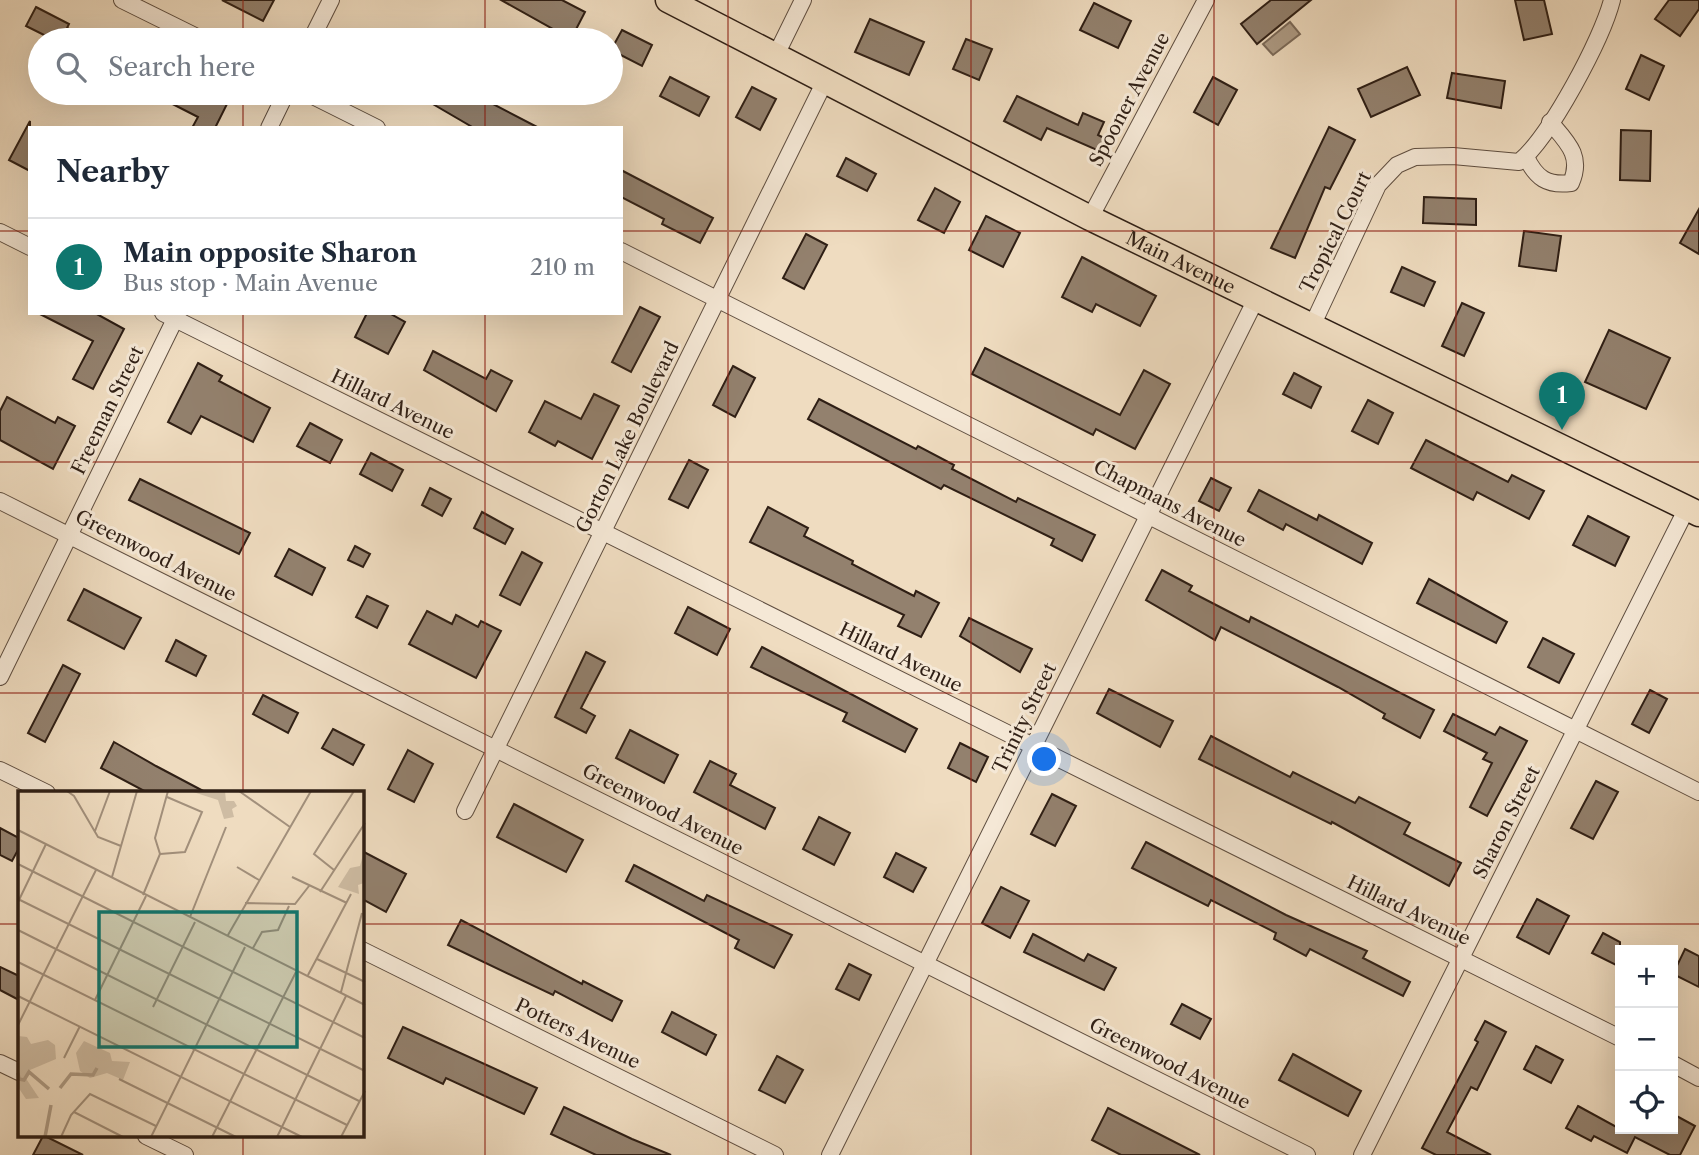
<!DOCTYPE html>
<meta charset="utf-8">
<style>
:root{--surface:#fff;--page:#f2f2f3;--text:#1f2937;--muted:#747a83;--line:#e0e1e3;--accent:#0f766e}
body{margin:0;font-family:"Libre Caslon Text",serif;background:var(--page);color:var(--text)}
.controls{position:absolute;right:21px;bottom:21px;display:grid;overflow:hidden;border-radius:0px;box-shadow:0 7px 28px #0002}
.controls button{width:63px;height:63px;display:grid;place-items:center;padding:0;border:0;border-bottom:2px solid var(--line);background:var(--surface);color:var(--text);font:35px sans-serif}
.you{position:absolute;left:1045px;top:760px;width:24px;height:24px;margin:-18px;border:5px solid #fff;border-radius:50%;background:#1a73e8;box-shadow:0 0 0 10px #1a73e833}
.badge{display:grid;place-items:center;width:46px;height:46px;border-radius:50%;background:var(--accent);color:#fff;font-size:23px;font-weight:700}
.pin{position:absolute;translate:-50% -58px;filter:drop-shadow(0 2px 4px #0008)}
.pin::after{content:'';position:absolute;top:37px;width:24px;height:21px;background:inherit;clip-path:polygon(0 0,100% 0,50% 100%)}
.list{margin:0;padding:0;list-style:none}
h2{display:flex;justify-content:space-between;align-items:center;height:91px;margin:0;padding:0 28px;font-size:30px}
h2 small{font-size:23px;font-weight:400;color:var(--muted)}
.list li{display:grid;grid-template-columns:46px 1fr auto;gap:21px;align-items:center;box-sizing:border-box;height:98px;padding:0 28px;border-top:2px solid var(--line)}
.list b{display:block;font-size:26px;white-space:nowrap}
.list p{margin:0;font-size:23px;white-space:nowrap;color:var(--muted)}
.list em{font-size:23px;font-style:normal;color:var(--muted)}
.icon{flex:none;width:38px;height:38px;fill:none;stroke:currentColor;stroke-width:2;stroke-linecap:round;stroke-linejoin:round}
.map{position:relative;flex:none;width:1699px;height:1155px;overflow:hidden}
.search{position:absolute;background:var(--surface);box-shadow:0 7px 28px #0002;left:28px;top:28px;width:595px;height:77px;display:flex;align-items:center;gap:18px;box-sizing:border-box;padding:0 24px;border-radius:38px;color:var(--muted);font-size:26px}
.panel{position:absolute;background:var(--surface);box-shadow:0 7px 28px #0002;left:28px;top:126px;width:595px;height:189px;border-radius:0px}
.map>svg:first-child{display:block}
.water{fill:#ae9c86;stroke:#7b6a59;stroke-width:2}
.building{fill:#93816e;stroke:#2f1f15;stroke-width:2}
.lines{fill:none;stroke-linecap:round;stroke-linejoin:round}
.street-casing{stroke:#5f4e40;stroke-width:18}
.primary-casing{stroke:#2f1f15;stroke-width:27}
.street{stroke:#f5e8d6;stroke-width:16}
.primary{stroke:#efdcc0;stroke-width:24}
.grid{fill:none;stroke:#8f2418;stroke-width:2;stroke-opacity:0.55}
.labels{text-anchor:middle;stroke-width:6;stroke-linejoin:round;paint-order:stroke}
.street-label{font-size:19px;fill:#2f1f15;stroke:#f5e8d6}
.inset-river{fill:none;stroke:#ae9c86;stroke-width:3.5}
.inset-road{fill:none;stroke:#a2907c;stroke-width:2}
.view{fill:#0f766e;fill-opacity:0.15;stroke:#0f766e;stroke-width:3.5}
.inset-edge{fill:none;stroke:#2f1f15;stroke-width:3.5}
</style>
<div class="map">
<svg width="1699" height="1155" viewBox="0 0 1699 1155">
<rect width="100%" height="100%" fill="#efdcc0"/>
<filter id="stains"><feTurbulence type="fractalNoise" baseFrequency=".00286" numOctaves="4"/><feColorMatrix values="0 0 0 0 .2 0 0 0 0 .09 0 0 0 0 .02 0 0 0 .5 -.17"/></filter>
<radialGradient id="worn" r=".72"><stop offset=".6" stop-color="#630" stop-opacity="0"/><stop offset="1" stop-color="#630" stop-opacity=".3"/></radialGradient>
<path class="water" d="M1290 22 1300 34 1273 55 1263 44Z"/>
<g class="building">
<path d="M222 0H274L263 21Z"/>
<path d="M501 0H562L585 12 571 39Z"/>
<path d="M1271 0H1311L1257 44 1241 24Z"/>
<path d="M1515 0H1544L1552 34 1524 40Z"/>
<path d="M1669 0H1699V9L1680 36 1655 19Z"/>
<path d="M1094 3 1131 21 1118 48 1080 30Z"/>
<path d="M36 7 69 24 67 28 92 40H54L26 26Z"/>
<path d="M870 19 924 42 909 75 855 52Z"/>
<path d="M622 30 652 45 642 66 611 50Z"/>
<path d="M966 39 992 49 979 80 953 69Z"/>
<path d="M1641 55 1664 66 1649 100 1626 89Z"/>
<path d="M1407 67 1420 95 1371 117 1358 89Z"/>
<path d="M1452 73 1505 81 1501 108 1447 98Z"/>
<path d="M670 77 709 97 699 116 660 96Z"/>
<path d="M1213 77 1237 90 1218 125 1194 112Z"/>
<path d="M752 87 776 99 760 130 736 117Z"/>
<path d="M151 93H205L227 104 215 128H192L198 117Z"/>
<path d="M414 93H472L539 128H474Z"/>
<path d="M1017 96 1078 125 1083 113 1104 122 1098 135 1112 142 1106 154 1047 128 1041 140 1004 121Z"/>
<path d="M30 121V171L9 160Z"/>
<path d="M1329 127 1355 140 1330 189 1325 187 1295 258 1271 248Z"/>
<path d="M1621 130 1651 131 1650 181 1620 180Z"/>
<path d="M846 158 876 174 867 191 837 176Z"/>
<path d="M621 170 713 218 700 243 662 224 664 219 621 197Z"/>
<path d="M935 188 960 202 944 233 918 220Z"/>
<path d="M1424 197 1476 199V225L1423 223Z"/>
<path d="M1699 209V254L1680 243Z"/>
<path d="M986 216 1020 233 1003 267 969 250Z"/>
<path d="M1524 231 1561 236 1556 271 1519 266Z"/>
<path d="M806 234 827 245 804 289 783 278Z"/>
<path d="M1082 257 1156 296 1140 326 1096 304 1092 312 1062 297Z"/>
<path d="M1402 267 1435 282 1424 306 1391 292Z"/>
<path d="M1462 303 1484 313 1464 356 1442 346Z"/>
<path d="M640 307 660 317 631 372 612 362Z"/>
<path d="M38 313H95L124 329 93 389 73 379 93 341Z"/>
<path d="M367 313H389L405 322 388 354 355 337Z"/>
<path d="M1609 330 1670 358 1646 409 1585 382Z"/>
<path d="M985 348 1120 415 1144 370 1170 384 1135 449 1096 429 1093 435 972 374Z"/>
<path d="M433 351 486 379 491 370 512 381 496 411 424 370Z"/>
<path d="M198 363 222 376 219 381 270 408 253 442 201 416 191 434 168 422Z"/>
<path d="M733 366 755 378 735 417 713 405Z"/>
<path d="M1294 373 1321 387 1311 408 1283 394Z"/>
<path d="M594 394 619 406 592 459 558 441 555 446 529 432 545 401 581 419Z"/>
<path d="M7 397 55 423 58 417 75 426 53 469 0 440V411Z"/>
<path d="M819 399 916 449 918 446 954 465 952 469 1016 502 1018 498 1095 535 1082 561 1051 545 1054 539 944 485 941 489 808 419Z"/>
<path d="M1368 400 1393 413 1378 444 1352 431Z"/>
<path d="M310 423 342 440 330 463 297 446Z"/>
<path d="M1426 440 1508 482 1512 475 1544 491 1529 519 1477 492 1473 500 1411 468Z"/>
<path d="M371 453 403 470 392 491 360 474Z"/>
<path d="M689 460 708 470 688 508 669 499Z"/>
<path d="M1211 478 1231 488 1219 511 1199 501Z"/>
<path d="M140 479 250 533 239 554 129 500Z"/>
<path d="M430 488 451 499 442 516 422 505Z"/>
<path d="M1259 490 1317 520 1319 515 1372 543 1362 564 1286 524 1283 530 1248 511Z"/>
<path d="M768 507 808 528 804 536 853 561 852 564 914 596 916 591 939 603 921 637 898 626 904 615 750 542Z"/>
<path d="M482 512 513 529 505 544 474 528Z"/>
<path d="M1588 516 1629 537 1615 566 1573 545Z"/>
<path d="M355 546 370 554 363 567 348 560Z"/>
<path d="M289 549 325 568 312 595 275 576Z"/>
<path d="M522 552 542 563 520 605 500 595Z"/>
<path d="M1162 570 1192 586 1189 591 1249 622 1251 617 1434 710 1420 738 1383 718 1385 714 1338 687 1221 627 1215 640 1146 600Z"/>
<path d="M1429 579 1507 622 1496 643 1417 603Z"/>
<path d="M84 589 141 618 124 649 68 620Z"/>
<path d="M367 596 388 606 377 628 356 617Z"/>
<path d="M688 607 730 629 717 655 675 633Z"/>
<path d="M427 611 452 624 456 615 478 627 481 621 501 631 476 678 409 644Z"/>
<path d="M969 618 1032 649 1020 672 960 636Z"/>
<path d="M1543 638 1574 654 1559 683 1528 667Z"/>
<path d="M176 640 206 656 196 676 166 661Z"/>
<path d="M762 647 917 729 905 752 843 721 847 713 751 667Z"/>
<path d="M586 652 605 662 581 708 595 716 586 733 555 717Z"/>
<path d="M63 665 80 674 45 742 28 733Z"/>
<path d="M1109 689 1173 721 1160 747 1097 713Z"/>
<path d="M1650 690 1667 699 1649 733 1632 724Z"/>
<path d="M263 695 298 713 288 733 253 714Z"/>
<path d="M1453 714 1495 735 1500 727 1527 741 1487 816 1470 807 1492 763 1483 759 1487 753 1444 731Z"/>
<path d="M333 729 364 745 353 765 322 748Z"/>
<path d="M630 730 678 755 664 783 616 758Z"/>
<path d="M1211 736 1290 777 1293 772 1355 803 1359 797 1410 823 1404 834 1461 863 1449 886 1332 822 1331 824 1199 759Z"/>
<path d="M114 742 156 766 207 793H148L101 768Z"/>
<path d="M960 743 988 757 976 782 948 768Z"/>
<path d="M408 750 433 764 414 802 388 789Z"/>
<path d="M710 761 736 774 730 785 775 808 765 829 694 792Z"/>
<path d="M1596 781 1618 792 1593 839 1571 828Z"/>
<path d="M1052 794 1076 806 1055 846 1031 834Z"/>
<path d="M514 804 583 840 566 872 497 837Z"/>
<path d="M819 817 850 833 834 865 803 849Z"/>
<path d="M0 828 19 838V848L12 861 0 855Z"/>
<path d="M1146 842 1286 915 1367 951 1363 958 1410 982 1403 996 1310 949 1306 956 1274 939 1276 933 1211 900 1208 906 1132 868Z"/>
<path d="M362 851 406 874 386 912 362 899Z"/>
<path d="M896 853 926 868 913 892 884 877Z"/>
<path d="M634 865 704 901 707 895 792 935 774 968 735 948 739 940 626 881Z"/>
<path d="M1001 887 1029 901 1010 938 982 923Z"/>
<path d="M1537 899 1569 916 1549 954 1517 937Z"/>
<path d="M461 920 582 984 583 981 622 1001 612 1021 555 991 553 995 448 945Z"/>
<path d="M1603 933 1620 942V967L1592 953Z"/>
<path d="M1033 934 1084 961 1088 954 1116 968 1104 990 1024 952Z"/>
<path d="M1685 949 1699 956V987L1673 974Z"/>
<path d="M849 964 871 975 859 1000 836 989Z"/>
<path d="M0 967 19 976V1000L0 990Z"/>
<path d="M1182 1004 1211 1019 1200 1039 1171 1024Z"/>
<path d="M672 1012 716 1035 706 1055 662 1032Z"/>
<path d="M1485 1021 1506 1032 1477 1090 1471 1087 1447 1132 1491 1155H1436L1422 1148 1478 1042 1475 1040Z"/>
<path d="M403 1027 537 1088 524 1114 446 1078 443 1084 388 1058Z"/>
<path d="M1536 1046 1563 1060 1551 1083 1524 1069Z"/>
<path d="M1293 1054 1361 1091 1348 1116 1279 1080Z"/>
<path d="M777 1056 803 1070 785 1103 759 1090Z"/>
<path d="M1578 1106 1620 1129H1673V1114L1695 1126 1680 1155H1670L1635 1137 1627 1153 1594 1136 1591 1141 1566 1128Z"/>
<path d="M564 1107 632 1139 671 1155H596L551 1134Z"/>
<path d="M1108 1108 1200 1155H1121L1092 1140Z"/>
<path d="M43 1136H45L83 1155H33Z"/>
</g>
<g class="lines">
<defs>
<g id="street">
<path d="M122 0 203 40"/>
<path d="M311 40 331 0"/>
<path d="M776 55 803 0"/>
<path d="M307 93 377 128"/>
<path d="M269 128 286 93"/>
<path d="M1526 157C1536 178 1547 186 1571 183 1583 156 1567 142 1550 122"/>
<path d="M1090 218 1206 0"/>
<path d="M0 232 30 247"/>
<path d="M621 251 1699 792"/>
<path d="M163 313 1620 1038"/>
<path d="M1312 326 1378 185 1397 165 1415 157 1453 156 1519 162C1550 137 1602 39 1612 0"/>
<path d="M0 501 1307 1155"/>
<path d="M0 677 178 313"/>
<path d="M0 770 47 793"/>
<path d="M465 811 825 81"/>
<path d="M362 950 775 1155"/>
<path d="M0 1063 19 1072"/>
<path d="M1673 1064 1699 1078"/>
<path d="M146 1136 185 1155"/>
<path d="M830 1155 1256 299"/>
<path d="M1362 1155 1687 508"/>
</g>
<g id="primary">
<path id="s1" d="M668 0 1090 218 1699 514"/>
</g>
</defs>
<use href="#street" class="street-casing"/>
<use href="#primary" class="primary-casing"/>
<use href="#street" class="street"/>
<use href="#primary" class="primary"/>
</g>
<path class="grid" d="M243 0V40M485 0V40M728 0V1155M971 0V1155M1214 0V1155M1456 0V1155M243 93V128M485 93V128M0 231H30M621 231H1699M243 313V793M485 313V1155M0 462H1699M0 693H1699M0 924H19M362 924H1699M243 1136V1155"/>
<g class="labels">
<g class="street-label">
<text transform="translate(1129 99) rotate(-62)" y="7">Spooner Avenue</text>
<text transform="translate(1335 232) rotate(-63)" y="7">Tropical Court</text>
<text dy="7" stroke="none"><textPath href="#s1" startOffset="576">Main Avenue</textPath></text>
<text transform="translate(393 404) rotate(26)" y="7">Hillard Avenue</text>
<text transform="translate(107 410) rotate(-64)" y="7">Freeman Street</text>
<text transform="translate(627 437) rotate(-64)" y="7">Gorton Lake Boulevard</text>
<text transform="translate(1170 503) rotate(27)" y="7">Chapmans Avenue</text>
<text transform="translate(156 555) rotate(27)" y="7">Greenwood Avenue</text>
<text transform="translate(901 657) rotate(26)" y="7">Hillard Avenue</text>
<text transform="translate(1024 718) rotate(-64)" y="7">Trinity Street</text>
<text transform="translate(663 809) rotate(27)" y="7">Greenwood Avenue</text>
<text transform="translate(1506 822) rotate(-63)" y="7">Sharon Street</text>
<text transform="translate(1409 910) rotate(26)" y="7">Hillard Avenue</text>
<text transform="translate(578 1033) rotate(26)" y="7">Potters Avenue</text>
<text transform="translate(1170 1063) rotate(27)" y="7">Greenwood Avenue</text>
</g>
</g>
<g transform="translate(18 791)">
<rect width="346" height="346" fill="#efdcc0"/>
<path d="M172 0H207L208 10H216L219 15 214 18 216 26 206 28 200 9ZM346 60V92L340 94 341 103 320 96 332 77 342 75ZM0 245 9 246 13 253 30 249 37 254 38 268 12 279 7 286 21 307 8 308 0 296ZM66 250 92 262 94 270 112 271 105 289 89 282 72 287 62 280 58 262Z" fill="#cebca3"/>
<path class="inset-river" d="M0 282 1 288 6 289 11 281 31 298M42 297 53 283 75 284 79 277M27 346 33 314"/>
<path class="inset-road" d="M49 0 56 5 80 46 103 55M221 0 272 36M0 39 347 214M77 40 92 0M142 63 167 61 184 21 149 6M0 73 347 247M219 76 241 89M316 79 296 63 336 0M94 86 119 0M274 86 329 112M302 101 347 32M125 104 142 63 137 47 150 0M0 108 347 280M0 111 28 53M227 112 277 113 291 95M172 126 208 36M0 139 341 310M210 144 293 0M235 157 244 141 260 139 271 115M299 168 347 191M0 171 329 334M290 184 333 103M323 201 344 122M0 205 284 346M77 209 128 105M135 216 177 131M0 234 78 79M46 267 62 235M101 288 218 346M56 321 105 346M43 346 53 324 72 303 138 335M133 346 227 156M194 346 278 181M259 346 328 205M323 346 347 300"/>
<path class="view" d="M81 121H279V256H81Z"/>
<rect width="346" height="346" class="inset-edge"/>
</g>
<rect width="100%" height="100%" filter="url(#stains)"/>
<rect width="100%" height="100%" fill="url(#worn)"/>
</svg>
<div class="controls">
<button>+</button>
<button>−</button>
<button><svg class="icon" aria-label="locate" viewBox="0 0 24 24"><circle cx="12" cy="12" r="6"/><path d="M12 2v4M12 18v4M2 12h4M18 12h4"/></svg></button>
</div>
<div class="you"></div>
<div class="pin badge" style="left:1562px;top:430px">1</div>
<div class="search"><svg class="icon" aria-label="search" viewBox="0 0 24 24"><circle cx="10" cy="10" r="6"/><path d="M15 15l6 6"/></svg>Search here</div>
<section class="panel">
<h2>Nearby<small></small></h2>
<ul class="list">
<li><span class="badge">1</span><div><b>Main opposite Sharon</b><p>Bus stop · Main Avenue</p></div><em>210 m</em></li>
</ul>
</section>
</div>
